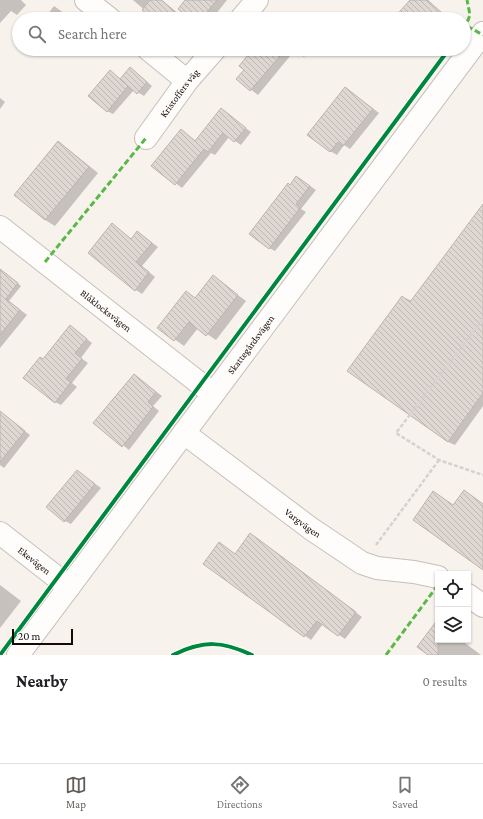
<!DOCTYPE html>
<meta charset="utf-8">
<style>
:root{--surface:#fff;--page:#f6f6f6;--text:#202124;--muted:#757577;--line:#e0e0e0;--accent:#645c57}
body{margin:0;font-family:"Crimson Pro",serif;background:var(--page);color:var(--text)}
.controls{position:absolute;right:12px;bottom:12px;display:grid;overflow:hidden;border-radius:0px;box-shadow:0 1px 3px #0004}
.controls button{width:36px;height:36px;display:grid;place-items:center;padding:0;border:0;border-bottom:1px solid var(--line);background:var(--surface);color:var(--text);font:20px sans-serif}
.scale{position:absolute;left:12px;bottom:10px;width:61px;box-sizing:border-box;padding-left:4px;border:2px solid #150c06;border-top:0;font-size:11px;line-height:14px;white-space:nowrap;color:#150c06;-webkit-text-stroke:3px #fff;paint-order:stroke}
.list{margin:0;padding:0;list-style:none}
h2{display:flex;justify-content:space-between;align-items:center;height:52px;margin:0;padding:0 16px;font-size:17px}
h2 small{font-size:13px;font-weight:400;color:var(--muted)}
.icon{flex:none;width:22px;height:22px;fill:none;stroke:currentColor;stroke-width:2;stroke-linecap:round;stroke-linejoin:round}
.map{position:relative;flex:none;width:483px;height:655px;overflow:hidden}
.search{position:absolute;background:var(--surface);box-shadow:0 1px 3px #0004;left:12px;right:12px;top:12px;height:44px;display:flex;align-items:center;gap:10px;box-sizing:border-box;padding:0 14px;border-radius:22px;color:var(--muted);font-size:15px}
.sheet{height:108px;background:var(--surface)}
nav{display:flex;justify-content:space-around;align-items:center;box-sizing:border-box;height:56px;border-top:1px solid var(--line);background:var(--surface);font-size:11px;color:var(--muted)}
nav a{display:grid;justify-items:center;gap:2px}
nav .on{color:var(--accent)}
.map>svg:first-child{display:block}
.shadow{fill:#0003}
.building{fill:url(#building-back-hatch);stroke:#bcb4ae}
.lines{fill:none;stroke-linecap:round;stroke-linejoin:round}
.minor-casing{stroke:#c7bfba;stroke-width:24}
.path{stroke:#d4d2d0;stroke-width:2.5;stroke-dasharray:4 2;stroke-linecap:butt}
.minor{stroke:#fefdfc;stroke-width:22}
.quiet{stroke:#58b947;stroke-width:3;stroke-dasharray:6 3;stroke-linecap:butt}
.cycleway-casing{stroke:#fff;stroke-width:6}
.cycleway{stroke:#00873e;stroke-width:4}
.labels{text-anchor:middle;stroke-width:3;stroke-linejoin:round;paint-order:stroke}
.street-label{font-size:10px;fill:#150c06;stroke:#fff}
</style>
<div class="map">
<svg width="483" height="655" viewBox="0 0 483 655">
<defs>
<pattern id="building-back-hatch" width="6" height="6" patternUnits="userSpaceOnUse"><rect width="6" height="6" fill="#dfd8d2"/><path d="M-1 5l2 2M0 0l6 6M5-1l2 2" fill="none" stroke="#beb8b3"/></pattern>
</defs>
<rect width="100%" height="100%" fill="#f8f2ed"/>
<g class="shadow">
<path d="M0 0H21L26 5 17 15 11 11 0 23Z"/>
<path d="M133 0H162L183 18 155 19Z"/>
<path d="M187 0H227L212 19H192Z"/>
<path d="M411 0H428L446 16 444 19H396Z"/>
<path d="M54 6 61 11 72 19H44Z"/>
<path d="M254 49H310L304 57 295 50 258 95 237 79 245 70Z"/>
<path d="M131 68 152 86 144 96 134 90 113 114 107 111 110 72 121 80Z"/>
<path d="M346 88 379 113 350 149 344 145 337 155 330 151Z"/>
<path d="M0 98 5 102 0 109Z"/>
<path d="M221 110 251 132 241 145 229 137 215 155 211 153 182 188 152 165 181 130 196 141Z"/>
<path d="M58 143 68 149 98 173 55 226 45 220Z"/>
<path d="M297 177 316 190 301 209 306 212 275 251 269 248 290 186Z"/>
<path d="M112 225 132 239 138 232 158 247 142 266 155 277 142 294 136 290Z"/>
<path d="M6 273 21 286 9 301 27 315 0 348V275Z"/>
<path d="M213 277 246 301 216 340 198 328 184 346 158 327 186 292 196 298Z"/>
<path d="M403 297 483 332V406L455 445 448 442Z"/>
<path d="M70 326 92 343 81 358 88 363 72 383 77 387 61 405 55 402 44 360Z"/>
<path d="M134 375 162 396 153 406 159 411 129 450 95 423Z"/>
<path d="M2 414 30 435 4 468 0 465V417Z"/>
<path d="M77 471 101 488 71 524 65 521Z"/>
<path d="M257 538 362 617 345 639 323 624 311 640 205 564 226 547 236 555Z"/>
<path d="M0 585 21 601 0 628Z"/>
<path d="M438 623V640H461L481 655H430Z"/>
</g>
<g class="building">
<path d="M150 0H161L184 19H153L142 10Z"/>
<path d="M185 0H217L201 19H190L178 9Z"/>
<path d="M410 0H427L449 19H393Z"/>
<path d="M253 49H286L250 91 236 79 244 70 239 66Z"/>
<path d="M130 67 147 82 137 94 128 86 107 112 88 96 110 70 128 86 120 79Z"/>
<path d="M345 87 373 109 343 146 338 142 330 152 307 135Z"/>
<path d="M221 108 246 128 234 142 223 133 208 152 204 149 175 185 151 166 181 129 195 141Z"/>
<path d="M58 141 89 167 45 220 14 195Z"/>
<path d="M296 176 310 186 296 204 300 208 269 249 249 234 288 183 290 185Z"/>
<path d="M483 204V393L448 442 347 371 402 296 410 302Z"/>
<path d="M112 223 131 239 137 231 152 243 136 262 149 272 135 291 88 253Z"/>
<path d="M0 269 18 283 6 299 20 310 0 335Z"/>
<path d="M213 275 238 295 206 336 189 322 174 341 157 328 186 291 195 298Z"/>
<path d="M70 325 87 339 75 353 82 359 66 379 71 382 55 403 23 378 40 357 43 359Z"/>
<path d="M134 374 156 392 148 402 153 407 122 447 93 423Z"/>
<path d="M0 411 25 431 0 462Z"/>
<path d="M77 470 95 484 64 522 46 507Z"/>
<path d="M464 490 483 504V570L413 520 433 491 453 505Z"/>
<path d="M250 533 356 612 338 636 317 621 304 637 203 564 219 542 235 554Z"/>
<path d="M438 619V655H428L417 647Z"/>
</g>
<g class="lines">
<defs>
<g id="minor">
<path d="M86 0 110 19"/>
<path d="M241 19 257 0"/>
<path d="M148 49 187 81"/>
<path id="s1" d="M146 138 187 81 215 49"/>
<path id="s2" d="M0 227 212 393"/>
<path id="s3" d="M184 433 310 528 362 563 377 568 414 572 438 577"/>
<path id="s4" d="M0 533 69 587"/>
<path d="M468 595 483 606"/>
<path id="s5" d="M18 655 483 33"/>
</g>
</defs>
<use href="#minor" class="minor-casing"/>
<g class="path">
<path d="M483 319 396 433 439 460 483 475"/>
<path d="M376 545 439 460"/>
</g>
<use href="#minor" class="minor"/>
<g class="quiet">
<path d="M467 26 483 35"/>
<path d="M464 30 470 15 467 0"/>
<path d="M45 262 146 138"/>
<path d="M386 655 438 585"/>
</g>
<defs>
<g id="cycleway">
<path d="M0 655 449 49"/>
<path d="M173 655C204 640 222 641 252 655"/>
</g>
</defs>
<use href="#cycleway" class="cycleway-casing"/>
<use href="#cycleway" class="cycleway"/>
</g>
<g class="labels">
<g class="street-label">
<text dy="4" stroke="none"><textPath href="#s1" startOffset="56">Kristoffers väg</textPath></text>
<text dy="4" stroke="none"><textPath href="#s2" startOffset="135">Blåklocksvägen</textPath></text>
<text dy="4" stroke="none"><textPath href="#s5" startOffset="388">Skattegårdsvägen</textPath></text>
<text dy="4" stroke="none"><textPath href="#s3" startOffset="149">Vargvägen</textPath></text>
<text dy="4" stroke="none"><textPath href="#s4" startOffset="44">Ekevägen</textPath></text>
</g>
</g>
</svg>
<div class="controls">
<button><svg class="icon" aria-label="locate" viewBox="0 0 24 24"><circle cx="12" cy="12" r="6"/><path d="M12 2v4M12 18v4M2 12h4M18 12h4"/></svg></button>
<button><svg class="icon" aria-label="layers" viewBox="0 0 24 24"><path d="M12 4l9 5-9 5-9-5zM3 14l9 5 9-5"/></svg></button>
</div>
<div class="scale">20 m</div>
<div class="search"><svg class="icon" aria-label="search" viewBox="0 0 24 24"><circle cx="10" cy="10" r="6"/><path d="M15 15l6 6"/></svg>Search here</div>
</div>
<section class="sheet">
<h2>Nearby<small>0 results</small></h2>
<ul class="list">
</ul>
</section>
<nav>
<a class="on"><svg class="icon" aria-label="map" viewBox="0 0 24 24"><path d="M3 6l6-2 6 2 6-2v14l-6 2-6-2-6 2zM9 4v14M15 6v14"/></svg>Map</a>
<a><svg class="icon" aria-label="directions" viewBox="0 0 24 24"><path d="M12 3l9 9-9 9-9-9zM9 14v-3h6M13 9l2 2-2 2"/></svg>Directions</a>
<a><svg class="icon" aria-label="saved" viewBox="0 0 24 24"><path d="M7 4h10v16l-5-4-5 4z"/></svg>Saved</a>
</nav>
